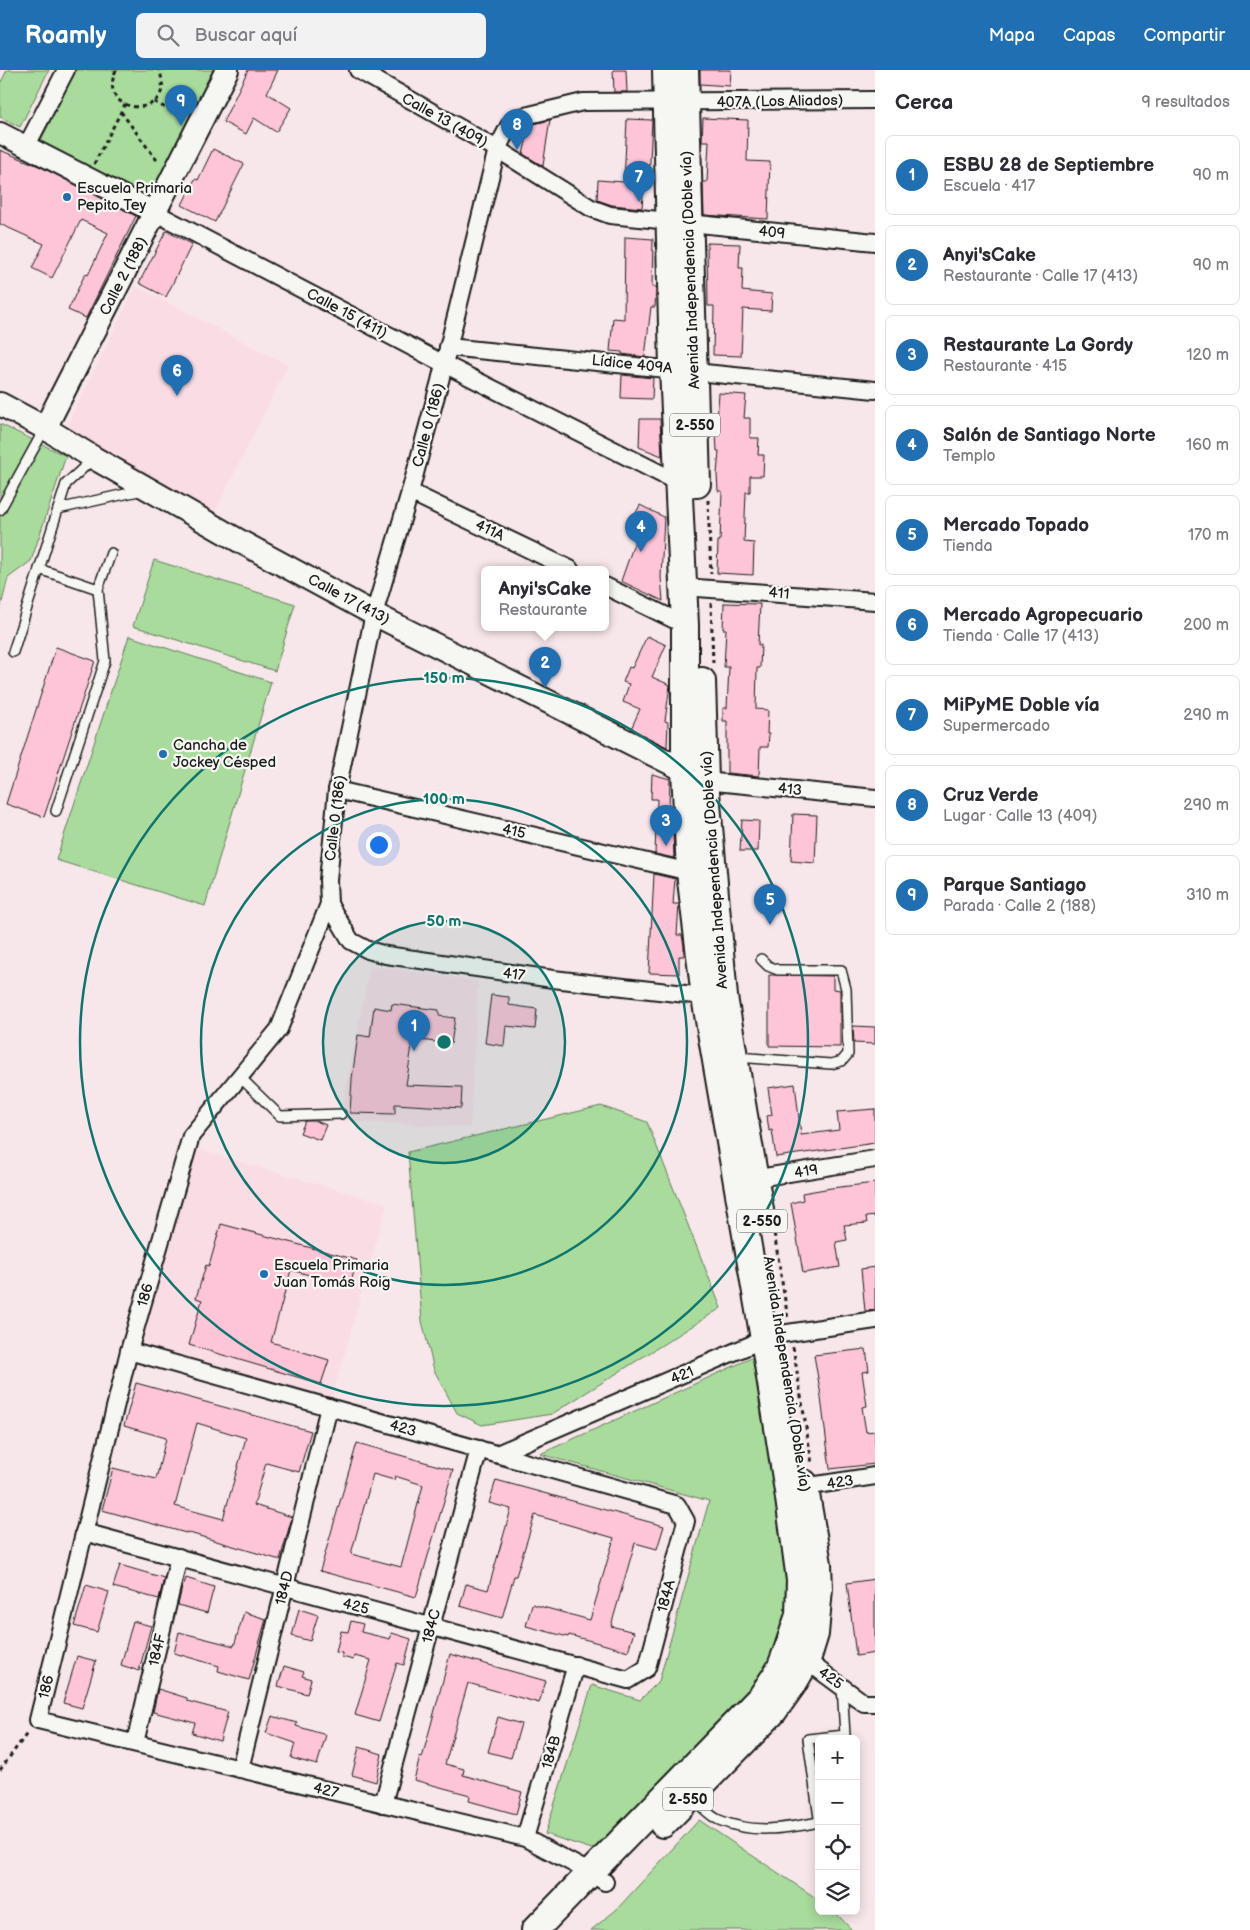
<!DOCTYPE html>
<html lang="es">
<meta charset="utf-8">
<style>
:root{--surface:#fff;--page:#f2f2f3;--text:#2b2b33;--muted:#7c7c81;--line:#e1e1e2;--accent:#1f6fb2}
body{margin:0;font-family:"Balsamiq Sans",sans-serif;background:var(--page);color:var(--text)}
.controls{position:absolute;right:15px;bottom:15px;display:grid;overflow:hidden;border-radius:8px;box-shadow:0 2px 12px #0003}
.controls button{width:45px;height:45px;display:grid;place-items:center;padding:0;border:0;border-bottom:1px solid var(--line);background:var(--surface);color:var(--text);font:25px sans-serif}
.you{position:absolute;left:378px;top:774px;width:18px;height:18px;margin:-12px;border:4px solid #fff;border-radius:50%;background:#1a73e8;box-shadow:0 0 0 8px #1a73e833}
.badge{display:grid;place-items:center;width:32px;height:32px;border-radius:50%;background:var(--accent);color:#fff;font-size:16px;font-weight:700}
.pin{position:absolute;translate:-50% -41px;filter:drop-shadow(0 1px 2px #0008)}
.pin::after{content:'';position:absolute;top:26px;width:18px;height:15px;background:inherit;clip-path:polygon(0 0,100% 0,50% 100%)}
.popup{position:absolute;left:481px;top:496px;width:128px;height:65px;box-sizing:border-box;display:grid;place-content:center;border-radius:8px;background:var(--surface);filter:drop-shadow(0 1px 4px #0005);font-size:16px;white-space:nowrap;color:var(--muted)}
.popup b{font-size:19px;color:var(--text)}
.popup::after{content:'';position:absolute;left:50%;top:100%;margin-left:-10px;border:10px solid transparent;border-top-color:var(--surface)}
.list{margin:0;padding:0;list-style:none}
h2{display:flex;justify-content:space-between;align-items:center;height:65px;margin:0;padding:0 20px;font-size:21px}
h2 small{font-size:16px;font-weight:400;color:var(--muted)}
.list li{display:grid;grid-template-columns:32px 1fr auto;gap:15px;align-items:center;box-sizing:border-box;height:80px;margin:0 10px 10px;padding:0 10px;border:1px solid var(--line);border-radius:8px}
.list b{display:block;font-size:19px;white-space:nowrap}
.list p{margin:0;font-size:16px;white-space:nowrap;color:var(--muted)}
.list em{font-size:16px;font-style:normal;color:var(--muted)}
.icon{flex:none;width:28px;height:28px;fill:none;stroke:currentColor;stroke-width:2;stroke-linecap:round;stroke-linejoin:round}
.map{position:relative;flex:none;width:875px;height:1860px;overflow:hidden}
header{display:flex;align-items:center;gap:30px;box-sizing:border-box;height:70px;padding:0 25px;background:var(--accent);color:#fff}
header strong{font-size:24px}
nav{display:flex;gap:28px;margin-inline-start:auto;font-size:18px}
.search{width:350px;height:45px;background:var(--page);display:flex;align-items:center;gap:12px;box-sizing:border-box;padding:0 18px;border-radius:8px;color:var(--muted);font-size:19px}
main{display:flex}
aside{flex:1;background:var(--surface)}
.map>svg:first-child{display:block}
.built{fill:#fadce5}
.green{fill:#a8db9c;stroke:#627c5c}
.building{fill:#fec4d8;stroke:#1c1c1c;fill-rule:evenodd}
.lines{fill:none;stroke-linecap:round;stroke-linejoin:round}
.service-casing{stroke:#1c1c1c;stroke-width:12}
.minor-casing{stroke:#1c1c1c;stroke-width:20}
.tertiary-casing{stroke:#1c1c1c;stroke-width:24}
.secondary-casing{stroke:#1c1c1c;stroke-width:26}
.primary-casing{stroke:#1c1c1c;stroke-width:30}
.path{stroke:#1c1c1c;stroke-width:3;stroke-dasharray:4 4;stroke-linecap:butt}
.service{stroke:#f6f6f2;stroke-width:9}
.minor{stroke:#f6f6f2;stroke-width:16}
.tertiary{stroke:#f6f6f2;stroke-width:20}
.secondary{stroke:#f6f6f2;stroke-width:22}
.primary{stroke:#f6f6f2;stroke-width:26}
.ring{fill:none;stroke:#0f766e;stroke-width:2.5}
.poi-dot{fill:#1f6fb2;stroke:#f6f6f2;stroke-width:2}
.labels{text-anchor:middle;stroke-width:4.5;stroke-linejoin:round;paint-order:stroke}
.shield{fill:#f6f6f2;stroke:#5d5d5c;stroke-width:1}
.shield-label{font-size:14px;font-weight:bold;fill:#1c1c1c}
.street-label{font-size:15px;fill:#1c1c1c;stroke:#f6f6f2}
.poi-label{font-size:15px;fill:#1c1c1c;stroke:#f6f6f2;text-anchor:start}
.centre{fill:#0f766e;stroke:#f6f6f2;stroke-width:2.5}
.ring-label{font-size:15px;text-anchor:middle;font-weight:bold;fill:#0f766e;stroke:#f6f6f2;stroke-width:4.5;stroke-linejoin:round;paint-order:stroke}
</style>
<header>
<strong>Roamly</strong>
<div class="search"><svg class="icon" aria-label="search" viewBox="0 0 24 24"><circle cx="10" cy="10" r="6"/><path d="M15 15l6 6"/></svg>Buscar aquí</div>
<nav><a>Mapa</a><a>Capas</a><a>Compartir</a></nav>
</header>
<main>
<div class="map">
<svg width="875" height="1860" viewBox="0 0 875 1860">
<rect width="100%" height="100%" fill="#f8e7ea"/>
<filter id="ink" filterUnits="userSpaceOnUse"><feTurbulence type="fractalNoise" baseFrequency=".02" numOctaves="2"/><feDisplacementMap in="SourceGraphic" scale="10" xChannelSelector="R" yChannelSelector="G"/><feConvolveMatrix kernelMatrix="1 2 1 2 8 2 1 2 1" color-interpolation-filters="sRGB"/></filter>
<g filter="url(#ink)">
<g class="built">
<path d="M136 216 288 295 215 442 66 358Z"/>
<path d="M370 896 478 911 470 1057 340 1051Z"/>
<path d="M196 1079 387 1134 332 1328 141 1274Z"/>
</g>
<g class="green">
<path d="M7 0H49L20 57 0 47V14Z"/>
<path d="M76 0H215L150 127 40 72Z"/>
<path d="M0 354 66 386 31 491 8 508 0 540Z"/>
<path d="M154 490 295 534 275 601 133 556Z"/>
<path d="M129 566 271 612 205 836 56 790Z"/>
<path d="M601 1036 647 1052 721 1238 552 1344 482 1355 457 1343 434 1300 422 1251 408 1082Z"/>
<path d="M756 1286 792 1518 787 1561 760 1617 598 1781 545 1764 592 1615 640 1630 659 1611 709 1431 540 1384Z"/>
<path d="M699 1750 819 1830V1841H834L852 1860H591L616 1840Z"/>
</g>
<g class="building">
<path d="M248 0H278L267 23 291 38 276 62 254 48 246 64 223 52Z"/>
<path d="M613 0H626L627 22H614Z"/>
<path d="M700 0H731L730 16 700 14Z"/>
<path d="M703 48 748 50 747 91 770 92 768 149 704 145 703 112H707L709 71H702Z"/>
<path d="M627 49 652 50 649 112 644 111 642 138 612 135 597 130 598 110 624 112Z"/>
<path d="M550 50 547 69 543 96 523 84 530 55Z"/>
<path d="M213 79 244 94 215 152 182 135 195 109 198 110Z"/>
<path d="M0 80 41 97 136 146 86 248 68 240 85 204 88 205 108 163 81 150 52 208 32 198 44 174 0 154Z"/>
<path d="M166 161 192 174 166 227 139 213Z"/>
<path d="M625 167 653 169 652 217H656L655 237H651L645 287 622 284V282L610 281 613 248 624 249Z"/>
<path d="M707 173 740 174 739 198H743L742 221 772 224 771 241 743 239 741 286 713 285 714 236H708Z"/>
<path d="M622 305 653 308 652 329 621 328Z"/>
<path d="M719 323 746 325 744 348H750V368H759L758 385H764L763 406H750V422H746L744 472 754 473 753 505 717 503 718 471H720L722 421H718L717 404 719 381H717L716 364Z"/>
<path d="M640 349H660L662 386 639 377Z"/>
<path d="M640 435 664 447 661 507 663 531 621 511 636 468 632 466 640 450 634 447Z"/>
<path d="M724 533 760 534 758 575H761L760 598H757L756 639 768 640 767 664H769L768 677H760L759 706 727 703V651H723V638H727L729 597H724L726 559H723Z"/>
<path d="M647 566 666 575 652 607 670 615 665 651 668 652 667 677 631 659 640 639 623 632 629 614 623 612 629 597 632 598Z"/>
<path d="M56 577 95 591 44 747 6 734Z"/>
<path d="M652 704 670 709 669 735H672L674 788 655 784 657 729H651Z"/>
<path d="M793 744 817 745 815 793 791 791Z"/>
<path d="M742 750 759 751 758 781H740Z"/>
<path d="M654 804 675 809 673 834H679L677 865H682L684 876V886H679V904L649 903Z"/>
<path d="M769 905 833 906V919L840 920V977L769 976Z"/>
<path d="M491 925 509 927V935L537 939 535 959 506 956 504 976 485 973Z"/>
<path d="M392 934 439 940V946L455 948 451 974 413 969 406 1015 462 1017 461 1038 395 1034V1044L350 1043 352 1009 358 965 370 967 374 937 391 940Z"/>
<path d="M853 956 875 957V974L854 973Z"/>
<path d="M795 1014 801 1065 839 1060 837 1042 875 1039V1073L776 1087 772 1060 769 1061 767 1046 772 1045 768 1018Z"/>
<path d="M305 1051H316L326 1055 320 1070 300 1063Z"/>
<path d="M875 1113V1146L866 1147 867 1153 844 1155 847 1170 836 1172 840 1197 803 1203 791 1133 803 1130 802 1123 831 1118Z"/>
<path d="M221 1154 357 1190 350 1216 291 1200 271 1272 329 1290 321 1314 189 1275 202 1230 196 1228 206 1195 209 1196Z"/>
<path d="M875 1197V1240L865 1241 861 1199Z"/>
<path d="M866 1279 869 1301 862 1302 867 1336 862 1337 866 1362 875 1361V1394L830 1399 820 1320 814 1285Z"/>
<path d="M136 1313 311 1361 299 1402 266 1393 254 1435 292 1447 280 1490 186 1462V1463L102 1440 113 1398 156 1409 166 1368 124 1356ZM197 1353 246 1368 223 1449 175 1436Z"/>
<path d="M357 1373 453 1400 416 1527 320 1501ZM373 1404 394 1410 395 1406 423 1415 401 1497 351 1484Z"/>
<path d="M496 1410 664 1456 657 1479 635 1473 611 1556 634 1562 628 1581 569 1565 568 1567 526 1556 532 1534 590 1550 614 1468 535 1445 516 1506H514L502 1548 460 1536 466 1514 488 1520 511 1439 489 1433Z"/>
<path d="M120 1495 164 1508 159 1529 113 1517Z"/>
<path d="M186 1508 214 1517 207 1543 178 1535 183 1513 184 1514Z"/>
<path d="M875 1509V1583L856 1586 847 1513Z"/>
<path d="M86 1515 109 1522 97 1562 74 1556Z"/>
<path d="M299 1539 318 1545 310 1571 292 1566Z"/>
<path d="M244 1542 266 1549 249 1610 218 1601 219 1596 174 1583 179 1562 234 1576Z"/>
<path d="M133 1551 151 1556 139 1601 121 1595Z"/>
<path d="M351 1551 363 1554 361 1562 390 1569 392 1563 411 1569 404 1595 397 1593 379 1652 355 1645 371 1590 354 1586 353 1590 342 1587V1583L336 1582 341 1561 348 1562Z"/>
<path d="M450 1584 546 1611 539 1633 468 1613 445 1694 464 1699 463 1705 522 1722 516 1744 469 1731 470 1725 414 1710 420 1687 422 1688Z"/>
<path d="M77 1586 96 1591 82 1638 63 1633Z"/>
<path d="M284 1596 304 1602 302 1606 311 1609 307 1624 278 1616Z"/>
<path d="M158 1619 187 1628V1631L228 1642 220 1671 192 1663 195 1653 153 1642Z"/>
<path d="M272 1646 297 1653 296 1656 326 1665 317 1695 291 1688 295 1673 266 1663Z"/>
<path d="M498 1647 521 1654 511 1688 488 1682Z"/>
<path d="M359 1677 382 1684 376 1712 352 1705Z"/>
</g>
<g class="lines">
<defs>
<g id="service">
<path d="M58 439 143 420"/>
<path d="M0 440 45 358"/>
<path d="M39 499 98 519"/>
<path d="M13 582 66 414 94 388"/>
<path d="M56 741 105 591 98 519 111 483"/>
<path d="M737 987 831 994 842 991 848 984 846 919 841 900H778L768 896 761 889"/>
<path d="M240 1007 280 1046 341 1044"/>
<path d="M691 1728C700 1734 709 1746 719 1750 752 1764 784 1759 819 1752"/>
<path d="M819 1748 808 1669 845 1665 842 1616"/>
</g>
<g id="minor">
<path d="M358 0 497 79 591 138 610 145 875 172"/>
<path d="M26 77 66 0"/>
<path d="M156 143 444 294 679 413H685"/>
<path d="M448 277 875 320"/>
<path d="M410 422 570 499"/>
<path d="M605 516 685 555"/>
<path d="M683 517 875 531"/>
<path d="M705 711 875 728"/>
<path d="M337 720 690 802"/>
<path d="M329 834 351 871 368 880 386 885 553 909 712 927"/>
<path d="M746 1110 875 1089"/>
<path d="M497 1384 764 1269 781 1264 875 1250"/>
<path d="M804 1417 875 1406"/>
<path d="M84 1462 628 1610 647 1598 686 1451 677 1435 129 1281"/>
<path d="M800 1586 864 1633H875"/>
<path d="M135 1673 179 1487"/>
<path d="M240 1699 329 1337"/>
<path d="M383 1734 479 1379"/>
<path d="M525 1768 576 1595"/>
<path d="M605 1812 591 1803 525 1768 38 1650 129 1281 191 1066 279 959 329 834 328 810 337 720 374 544 410 422 440 311 497 79 509 56 521 47 583 32 875 30"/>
</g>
<path id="tertiary" d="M0 63 156 143"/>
<g id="secondary">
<path d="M0 334 45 358 94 388 243 473 374 544 698 707"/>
<path d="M45 358 227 0"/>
</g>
<g id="primary">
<path d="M685 0 697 414"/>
<path d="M702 611 705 711 724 927 760 1140"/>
<path d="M663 1754 773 1642 793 1614 807 1590 815 1564 819 1518 818 1494 804 1413"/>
<path d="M535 1860 762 1626 780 1599 788 1578 799 1545 800 1510 788 1421 764 1269 705 927 690 802 685 700V555L673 298 666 0"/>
</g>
</defs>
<use href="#service" class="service-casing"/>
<use href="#minor" class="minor-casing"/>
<use href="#tertiary" class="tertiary-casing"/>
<use href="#secondary" class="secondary-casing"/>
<use href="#primary" class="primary-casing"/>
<g class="path">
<path d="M116 0C94 48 180 50 159 0"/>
<path d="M154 32 183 47"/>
<path d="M121 42 159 93"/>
<path d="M94 94 125 34"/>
<path d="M708 430 711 504"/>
<path d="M711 533 713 594"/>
<path d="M773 1156 788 1249"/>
<path d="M793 1277 812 1394"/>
<path d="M0 1700 28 1662"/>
</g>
<use href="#service" class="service"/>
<use href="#minor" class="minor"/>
<use href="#tertiary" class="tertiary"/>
<use href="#secondary" class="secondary"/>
<use href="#primary" class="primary"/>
</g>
</g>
<circle cx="444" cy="972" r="121" fill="#0f766e" fill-opacity=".12"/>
<g class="ring">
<circle cx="444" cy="972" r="121"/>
<circle cx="444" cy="972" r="243"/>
<circle cx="444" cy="972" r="364"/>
</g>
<g class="poi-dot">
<circle cx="67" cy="127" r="5"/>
<circle cx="163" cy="684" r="5"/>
<circle cx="264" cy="1204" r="5"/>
</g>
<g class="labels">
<g class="shield">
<rect x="670" y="343.5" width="50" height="23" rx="4"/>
<rect x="737" y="1139.5" width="50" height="23" rx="4"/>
<rect x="663" y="1717.5" width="50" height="23" rx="4"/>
</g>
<g class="shield-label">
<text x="695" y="360">2-550</text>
<text x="762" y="1156">2-550</text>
<text x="688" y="1734">2-550</text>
</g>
<g class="street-label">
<text transform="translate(780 31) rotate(-1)" y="5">407A (Los Aliados)</text>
<text transform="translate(445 50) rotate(29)" y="5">Calle 13 (409)</text>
<text transform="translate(772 162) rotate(6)" y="5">409</text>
<text transform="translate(690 200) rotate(-92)" y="5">Avenida Independencia (Doble vía)</text>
<text transform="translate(123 206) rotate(-63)" y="5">Calle 2 (188)</text>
<text transform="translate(347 243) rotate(28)" y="5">Calle 15 (411)</text>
<text transform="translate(632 294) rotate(6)" y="5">Lídice 409A</text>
<text transform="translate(428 355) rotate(-75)" y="5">Calle 0 (186)</text>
<text transform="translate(490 460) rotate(26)" y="5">411A</text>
<text transform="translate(779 523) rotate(5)" y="5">411</text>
<text transform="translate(349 529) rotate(28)" y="5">Calle 17 (413)</text>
<text transform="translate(790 719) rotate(6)" y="5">413</text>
<text transform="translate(335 748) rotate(-83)" y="5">Calle 0 (186)</text>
<text transform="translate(514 761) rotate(13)" y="5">415</text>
<text transform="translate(714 800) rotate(-94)" y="5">Avenida Independencia (Doble vía)</text>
<text transform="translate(514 904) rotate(8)" y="5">417</text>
<text transform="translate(806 1101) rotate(-9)" y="5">419</text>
<text transform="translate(145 1225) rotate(-74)" y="5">186</text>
<text transform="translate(787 1304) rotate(81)" y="5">Avenida Independencia (Doble vía)</text>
<text transform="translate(682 1305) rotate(-23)" y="5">421</text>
<text transform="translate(403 1358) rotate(16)" y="5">423</text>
<text transform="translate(840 1412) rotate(-9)" y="5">423</text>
<text transform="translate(284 1518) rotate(-76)" y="5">184D</text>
<text transform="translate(666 1526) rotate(-75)" y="5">184A</text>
<text transform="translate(356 1536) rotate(15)" y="5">425</text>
<text transform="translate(431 1556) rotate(-75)" y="5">184C</text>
<text transform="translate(157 1580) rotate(-77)" y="5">184F</text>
<text transform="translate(831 1608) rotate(36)" y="5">425</text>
<text transform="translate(46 1617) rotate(-76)" y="5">186</text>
<text transform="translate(551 1682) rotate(-74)" y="5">184B</text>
<text transform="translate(326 1720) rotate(14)" y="5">427</text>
</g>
<g class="poi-label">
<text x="77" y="123">Escuela Primaria<tspan x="77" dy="17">Pepito Tey</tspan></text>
<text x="173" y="680">Cancha de<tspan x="173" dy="17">Jockey Césped</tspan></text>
<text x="274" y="1200">Escuela Primaria<tspan x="274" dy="17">Juan Tomás Roig</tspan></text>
</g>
</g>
<circle cx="444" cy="972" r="8" class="centre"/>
<g class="ring-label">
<text x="444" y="613">150 m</text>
<text x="444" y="734">100 m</text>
<text x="444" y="856">50 m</text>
</g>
</svg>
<div class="controls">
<button>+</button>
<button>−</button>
<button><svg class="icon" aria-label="locate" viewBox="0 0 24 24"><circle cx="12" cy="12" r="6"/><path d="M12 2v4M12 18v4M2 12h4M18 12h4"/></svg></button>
<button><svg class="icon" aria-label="layers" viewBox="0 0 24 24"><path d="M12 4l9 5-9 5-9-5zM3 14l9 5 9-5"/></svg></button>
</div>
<div class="you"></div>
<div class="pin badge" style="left:414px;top:981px">1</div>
<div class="pin badge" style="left:545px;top:618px">2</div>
<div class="popup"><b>Anyi'sCake</b>Restaurante</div>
<div class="pin badge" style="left:666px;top:776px">3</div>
<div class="pin badge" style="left:641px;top:482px">4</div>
<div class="pin badge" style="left:770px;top:855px">5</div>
<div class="pin badge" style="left:177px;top:326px">6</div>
<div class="pin badge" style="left:639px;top:132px">7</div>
<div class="pin badge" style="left:517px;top:80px">8</div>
<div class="pin badge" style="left:181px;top:56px">9</div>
</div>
<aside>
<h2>Cerca<small>9 resultados</small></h2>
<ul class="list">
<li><span class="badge">1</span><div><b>ESBU 28 de Septiembre</b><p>Escuela · 417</p></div><em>90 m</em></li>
<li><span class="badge">2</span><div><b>Anyi'sCake</b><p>Restaurante · Calle 17 (413)</p></div><em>90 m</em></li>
<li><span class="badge">3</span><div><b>Restaurante La Gordy</b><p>Restaurante · 415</p></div><em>120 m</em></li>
<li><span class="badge">4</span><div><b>Salón de Santiago Norte</b><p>Templo</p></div><em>160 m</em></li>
<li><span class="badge">5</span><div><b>Mercado Topado</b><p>Tienda</p></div><em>170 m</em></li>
<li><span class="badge">6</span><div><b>Mercado Agropecuario</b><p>Tienda · Calle 17 (413)</p></div><em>200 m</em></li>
<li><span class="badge">7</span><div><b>MiPyME Doble vía</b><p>Supermercado</p></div><em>290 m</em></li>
<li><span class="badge">8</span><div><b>Cruz Verde</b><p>Lugar · Calle 13 (409)</p></div><em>290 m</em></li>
<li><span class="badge">9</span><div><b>Parque Santiago</b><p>Parada · Calle 2 (188)</p></div><em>310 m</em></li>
</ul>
</aside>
</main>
